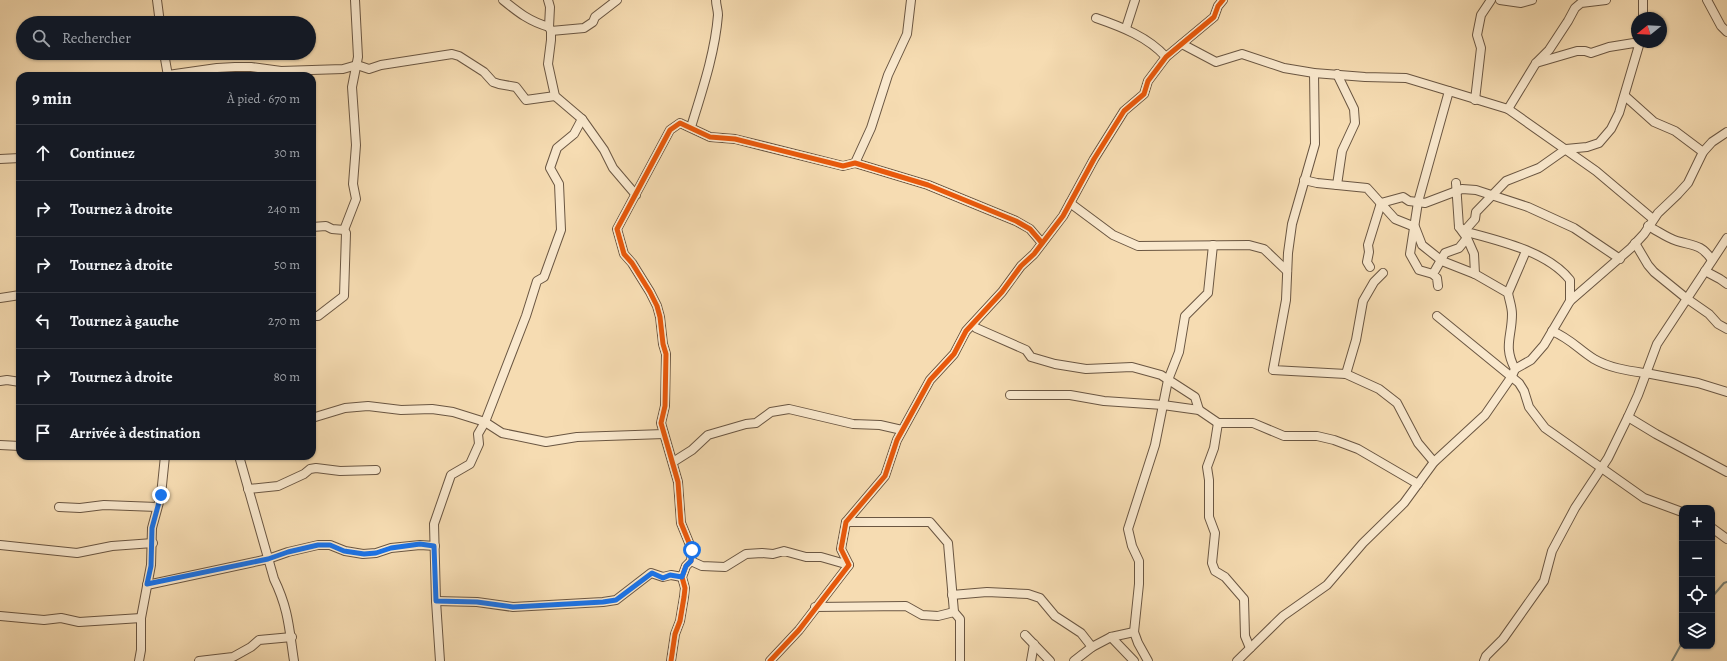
<!DOCTYPE html>
<html lang="fr">
<meta charset="utf-8">
<style>
:root{--surface:#171b24;--page:#242831;--text:#f1f3f6;--muted:#9ea1a6;--line:#363941}
body{margin:0;font-family:Alegreya,serif;background:var(--page);color:var(--text)}
.controls{position:absolute;right:12px;bottom:12px;display:grid;overflow:hidden;border-radius:8px;box-shadow:0 1px 3px #0004}
.controls button{width:36px;height:36px;display:grid;place-items:center;padding:0;border:0;border-bottom:1px solid var(--line);background:var(--surface);color:var(--text);font:20px sans-serif}
.compass{position:absolute;left:1631px;top:12px;width:36px;height:36px;border-radius:50%;background:var(--surface);box-shadow:0 1px 3px #0004;rotate:252deg}
.stop{position:absolute;width:12px;height:12px;margin:-9px;border:3px solid #1a73e8;border-radius:50%;background:#fff}
.stop.end{background:#1a73e8;border-color:#fff;box-shadow:0 1px 4px #0008}
.list{margin:0;padding:0;list-style:none}
h2{display:flex;justify-content:space-between;align-items:center;height:52px;margin:0;padding:0 16px;font-size:17px}
h2 small{font-size:13px;font-weight:400;color:var(--muted)}
.list li{display:grid;grid-template-columns:26px 1fr auto;gap:12px;align-items:center;box-sizing:border-box;height:56px;padding:0 16px;border-top:1px solid var(--line)}
.list b{display:block;font-size:15px;white-space:nowrap}
.list em{font-size:13px;font-style:normal;color:var(--muted)}
.icon{flex:none;width:22px;height:22px;fill:none;stroke:currentColor;stroke-width:2;stroke-linecap:round;stroke-linejoin:round}
.map{position:relative;flex:none;width:1727px;height:661px;overflow:hidden}
.search{position:absolute;background:var(--surface);box-shadow:0 1px 3px #0004;left:16px;top:16px;width:300px;height:44px;display:flex;align-items:center;gap:10px;box-sizing:border-box;padding:0 14px;border-radius:22px;color:var(--muted);font-size:15px}
.panel{position:absolute;background:var(--surface);box-shadow:0 1px 3px #0004;left:16px;top:72px;width:300px;height:388px;border-radius:12px}
.map>svg:first-child{display:block}
.lines{fill:none;stroke-linecap:round;stroke-linejoin:round}
.stream{stroke:#768076;stroke-width:2}
.street-casing{stroke:#6a5642;stroke-width:10}
.street{stroke:#f9e8cd;stroke-width:8}
.cycleway-casing{stroke:#f9e8cd;stroke-width:8}
.cycleway{stroke:#e8590c;stroke-width:5}
.route{stroke:#1a73e8;stroke-width:5}
</style>
<div class="map">
<svg width="1727" height="661" viewBox="0 0 1727 661">
<rect width="100%" height="100%" fill="#f6dcb2"/>
<filter id="stains"><feTurbulence type="fractalNoise" baseFrequency=".005" numOctaves="4"/><feColorMatrix values="0 0 0 0 .2 0 0 0 0 .09 0 0 0 0 .02 0 0 0 .5 -.17"/></filter>
<radialGradient id="worn" r=".72"><stop offset=".6" stop-color="#630" stop-opacity="0"/><stop offset="1" stop-color="#630" stop-opacity=".3"/></radialGradient>
<g class="lines">
<g class="stream">
<path d="M1712 597 1724 583 1727 582"/>
<path d="M1672 661 1682 643"/>
</g>
<defs>
<g id="street">
<path d="M157 0 160 23"/>
<path d="M503 0C519 13 529 21 549 27L551 31V40L548 64 555 96 582 119 604 150 613 168 636 195"/>
<path d="M548 0 550 7 549 27"/>
<path d="M1500 0 1521 3 1532 0"/>
<path d="M1643 0V18"/>
<path d="M1707 0 1721 26 1727 32"/>
<path d="M1096 18C1122 27 1148 37 1166 57"/>
<path d="M1126 28 1135 0"/>
<path d="M551 31 584 28 593 22 595 17 617 0"/>
<path d="M1182 44 1216 62 1242 54 1284 68 1314 73 1365 77 1406 78 1449 91"/>
<path d="M164 53 168 76"/>
<path d="M1314 73 1315 144 1292 224 1288 253 1286 300 1273 370 1346 374 1379 389 1397 403 1418 443 1434 462"/>
<path d="M168 75 217 68 235 67H251L281 71 343 69 357 65 369 69 381 65 452 54 459 56 484 72 493 82 499 84 516 87 526 100 555 96"/>
<path d="M1625 96 1654 122 1675 131 1703 152"/>
<path d="M1475 100 1481 48 1477 35 1481 15 1491 0"/>
<path d="M1508 109 1596 171 1653 219"/>
<path d="M691 127C702 91 715 53 718 15 718 10 716 5 716 0"/>
<path d="M0 159 20 158"/>
<path d="M855 163 871 128 888 75 907 34 911 0"/>
<path d="M1304 180 1317 183 1367 188 1395 219 1415 227 1422 245 1442 261 1475 274 1508 293C1509 299 1512 307 1512 314 1512 337 1503 346 1515 369"/>
<path d="M1456 183 1459 227 1467 238 1474 254 1475 274"/>
<path d="M1337 185 1342 151 1355 123 1354 109 1337 74"/>
<path d="M1070 203 1113 235 1138 246 1249 245 1264 249 1287 271"/>
<path d="M1648 226C1658 231 1667 238 1677 241 1694 246 1701 244 1712 260"/>
<path d="M312 227 326 226 332 229 344 230 346 233 344 296 318 316H312"/>
<path d="M1459 227 1467 232C1501 241 1548 252 1570 280V301"/>
<path d="M344 230 356 199 353 184 356 145 352 87 358 57 355 0"/>
<path d="M1635 243 1648 265 1654 272 1686 298 1709 314 1718 324 1727 329"/>
<path d="M1370 267 1367 262 1369 252 1368 245 1381 203 1403 197 1409 201 1425 203 1462 189 1476 190 1528 207 1574 228 1620 259"/>
<path d="M1705 271 1720 279 1727 284"/>
<path d="M1433 274 1419 270 1410 254 1418 202 1449 91 1508 109 1536 63 1549 50 1568 21 1575 8 1581 3 1606 0"/>
<path d="M1438 286 1437 278 1433 274 1445 253 1459 248 1467 238V228L1475 219 1476 212 1506 181 1539 168 1566 149 1587 147 1599 143 1611 129 1619 113 1640 42 1609 47 1591 53 1585 51H1577L1536 63"/>
<path d="M1508 293 1526 251"/>
<path d="M0 298 20 295"/>
<path d="M1437 316 1519 383 1524 391 1529 407 1545 428 1644 498 1682 512"/>
<path d="M973 325 976 328 1026 350 1031 357 1055 364 1086 369 1132 367 1161 375 1195 397 1199 410"/>
<path d="M1552 331C1571 339 1578 349 1594 359 1611 369 1632 371 1651 374L1698 383 1727 392"/>
<path d="M1346 374 1356 340 1363 301 1374 282 1383 273"/>
<path d="M0 381 7 380 20 382"/>
<path d="M1010 395H1070L1104 401 1163 405 1199 410 1218 423H1253L1284 436H1317L1334 440 1358 449 1418 484"/>
<path d="M1628 417 1656 434 1727 472"/>
<path d="M312 418 345 408 368 406 401 410 432 409 453 412 485 422 502 433 546 442 577 437 664 434"/>
<path d="M1218 423 1214 448 1207 467 1209 480V517L1215 533 1212 563 1215 571 1225 577 1244 599 1245 636 1250 648"/>
<path d="M0 445 20 446"/>
<path d="M239 456 274 579C289 610 289 629 294 661"/>
<path d="M673 462 692 450 708 435 746 424 756 423 771 412 789 409 853 424 880 425 902 430"/>
<path d="M248 489 278 486 304 474 310 469 316 468 340 471 376 470"/>
<path d="M59 507 80 508 104 505 157 507"/>
<path d="M846 522H930L948 543 954 612 960 619V661"/>
<path d="M1712 528 1727 539"/>
<path d="M0 545 77 553 112 546 153 543"/>
<path d="M691 561 702 566 725 567 746 554 762 553 773 554 784 551 806 557H821L849 565"/>
<path d="M147 585 268 559 288 552 318 545H330L345 551 363 554 376 553 391 548 420 545 435 546"/>
<path d="M952 595 987 592 1028 594 1040 598 1055 616 1081 633 1092 647"/>
<path d="M436 601 477 602 513 607 603 602 616 600 651 573 663 577 671 575 682 577"/>
<path d="M815 607 906 606 922 615 938 616 954 612"/>
<path d="M0 616 44 620 61 618 79 622 141 618"/>
<path d="M1025 635 1050 661"/>
<path d="M1111 637 1134 661"/>
<path d="M139 661 141 650V618L151 565 152 528 161 495 165 456"/>
<path d="M199 661 233 657 251 647 259 640 292 637"/>
<path d="M440 661 436 601 434 524 451 475 470 464 479 444 478 434 485 422 526 316 537 281 544 277 561 230 559 184 550 168 557 148 574 134 582 119"/>
<path d="M671 661 675 634 680 621 684 597 685 588 682 577 686 566 691 561 692 550 681 523 678 482 661 423 665 406 666 354 663 344 660 317 657 306 650 292 632 263 624 254 617 229 670 130 680 123 710 137 735 139 843 166 855 163 928 185 1016 221 1030 229 1042 243"/>
<path d="M770 661 799 630 849 565 841 549 846 522 885 476 897 440 930 380 954 354 966 331 1002 292 1021 266 1034 254 1063 216 1094 159 1124 111 1144 94 1148 81 1166 57 1214 17 1218 6 1223 0"/>
<path d="M1031 661 1034 644"/>
<path d="M1074 661 1092 647 1111 637 1134 632"/>
<path d="M1148 661 1138 643 1134 632 1139 584V561L1132 546 1128 529 1155 445 1168 380 1179 352 1185 316 1208 293 1213 245"/>
<path d="M1237 661 1283 616 1327 585 1363 543 1404 503 1434 462 1485 415 1512 376 1515 369 1531 360 1544 345 1570 301 1631 248 1644 234 1658 213 1678 194 1688 183 1703 152 1712 142 1727 132"/>
<path d="M1484 661 1486 656 1503 639 1544 581 1552 551 1575 508 1608 458 1628 417 1638 395 1657 344 1727 238"/>
</g>
</defs>
<use href="#street" class="street-casing"/>
<use href="#street" class="street"/>
<defs>
<g id="cycleway">
<path d="M671 661 675 634 680 621 684 597 685 588 682 577 686 566 691 561 692 550 681 523 678 482 661 423 665 406 666 354 663 344 660 317 657 306 650 292 632 263 624 254 617 229 670 130 680 123 710 137 735 139 843 166 855 163 928 185 1016 221 1030 229 1042 243"/>
<path d="M770 661 799 630 849 565 841 549 846 522 885 476 897 440 930 380 954 354 966 331 1002 292 1021 266 1034 254 1063 216 1094 159 1124 111 1144 94 1148 81 1166 57 1214 17 1218 6 1223 0"/>
</g>
</defs>
<use href="#cycleway" class="cycleway-casing"/>
<use href="#cycleway" class="cycleway"/>
</g>
<g class="lines">
<path class="route" d="M161 495 152 528 151 566 147 584 268 559 288 552 318 545H330L344 551 364 554 376 553 391 548 420 544 434 546 436 601 477 602 513 607 603 602 616 600 652 573 663 578 670 575 682 577 686 566 691 561 692 550"/>
</g>
<rect width="100%" height="100%" filter="url(#stains)"/>
<rect width="100%" height="100%" fill="url(#worn)"/>
</svg>
<div class="controls">
<button>+</button>
<button>−</button>
<button><svg class="icon" aria-label="locate" viewBox="0 0 24 24"><circle cx="12" cy="12" r="6"/><path d="M12 2v4M12 18v4M2 12h4M18 12h4"/></svg></button>
<button><svg class="icon" aria-label="layers" viewBox="0 0 24 24"><path d="M12 4l9 5-9 5-9-5zM3 14l9 5 9-5"/></svg></button>
</div>
<svg class="compass" viewBox="-18 -18 36 36"><path d="M0-13l5 13h-10z" fill="#e53935"/><path d="M0 13l5-13h-10z" fill="#9ea1a6"/></svg>
<div class="stop" style="left:692px;top:550px"></div>
<div class="stop end" style="left:161px;top:495px"></div>
<div class="search"><svg class="icon" aria-label="search" viewBox="0 0 24 24"><circle cx="10" cy="10" r="6"/><path d="M15 15l6 6"/></svg>Rechercher</div>
<section class="panel">
<h2>9 min<small>À pied · 670 m</small></h2>
<ul class="list">
<li><svg class="icon" aria-label="ahead" viewBox="0 0 24 24"><path d="M12 20V5M6 11l6-6 6 6"/></svg><div><b>Continuez</b></div><em>30 m</em></li>
<li><svg class="icon" aria-label="right" viewBox="0 0 24 24"><path d="M7 20v-9h11M14 6l5 5-5 5"/></svg><div><b>Tournez à droite</b></div><em>240 m</em></li>
<li><svg class="icon" aria-label="right" viewBox="0 0 24 24"><path d="M7 20v-9h11M14 6l5 5-5 5"/></svg><div><b>Tournez à droite</b></div><em>50 m</em></li>
<li><svg class="icon" aria-label="left" viewBox="0 0 24 24"><path d="M17 20v-9H6M10 6l-5 5 5 5"/></svg><div><b>Tournez à gauche</b></div><em>270 m</em></li>
<li><svg class="icon" aria-label="right" viewBox="0 0 24 24"><path d="M7 20v-9h11M14 6l5 5-5 5"/></svg><div><b>Tournez à droite</b></div><em>80 m</em></li>
<li><svg class="icon" aria-label="arrive" viewBox="0 0 24 24"><path d="M6 21V4h12l-3 4 3 4H6"/></svg><div><b>Arrivée à destination</b></div></li>
</ul>
</section>
</div>
